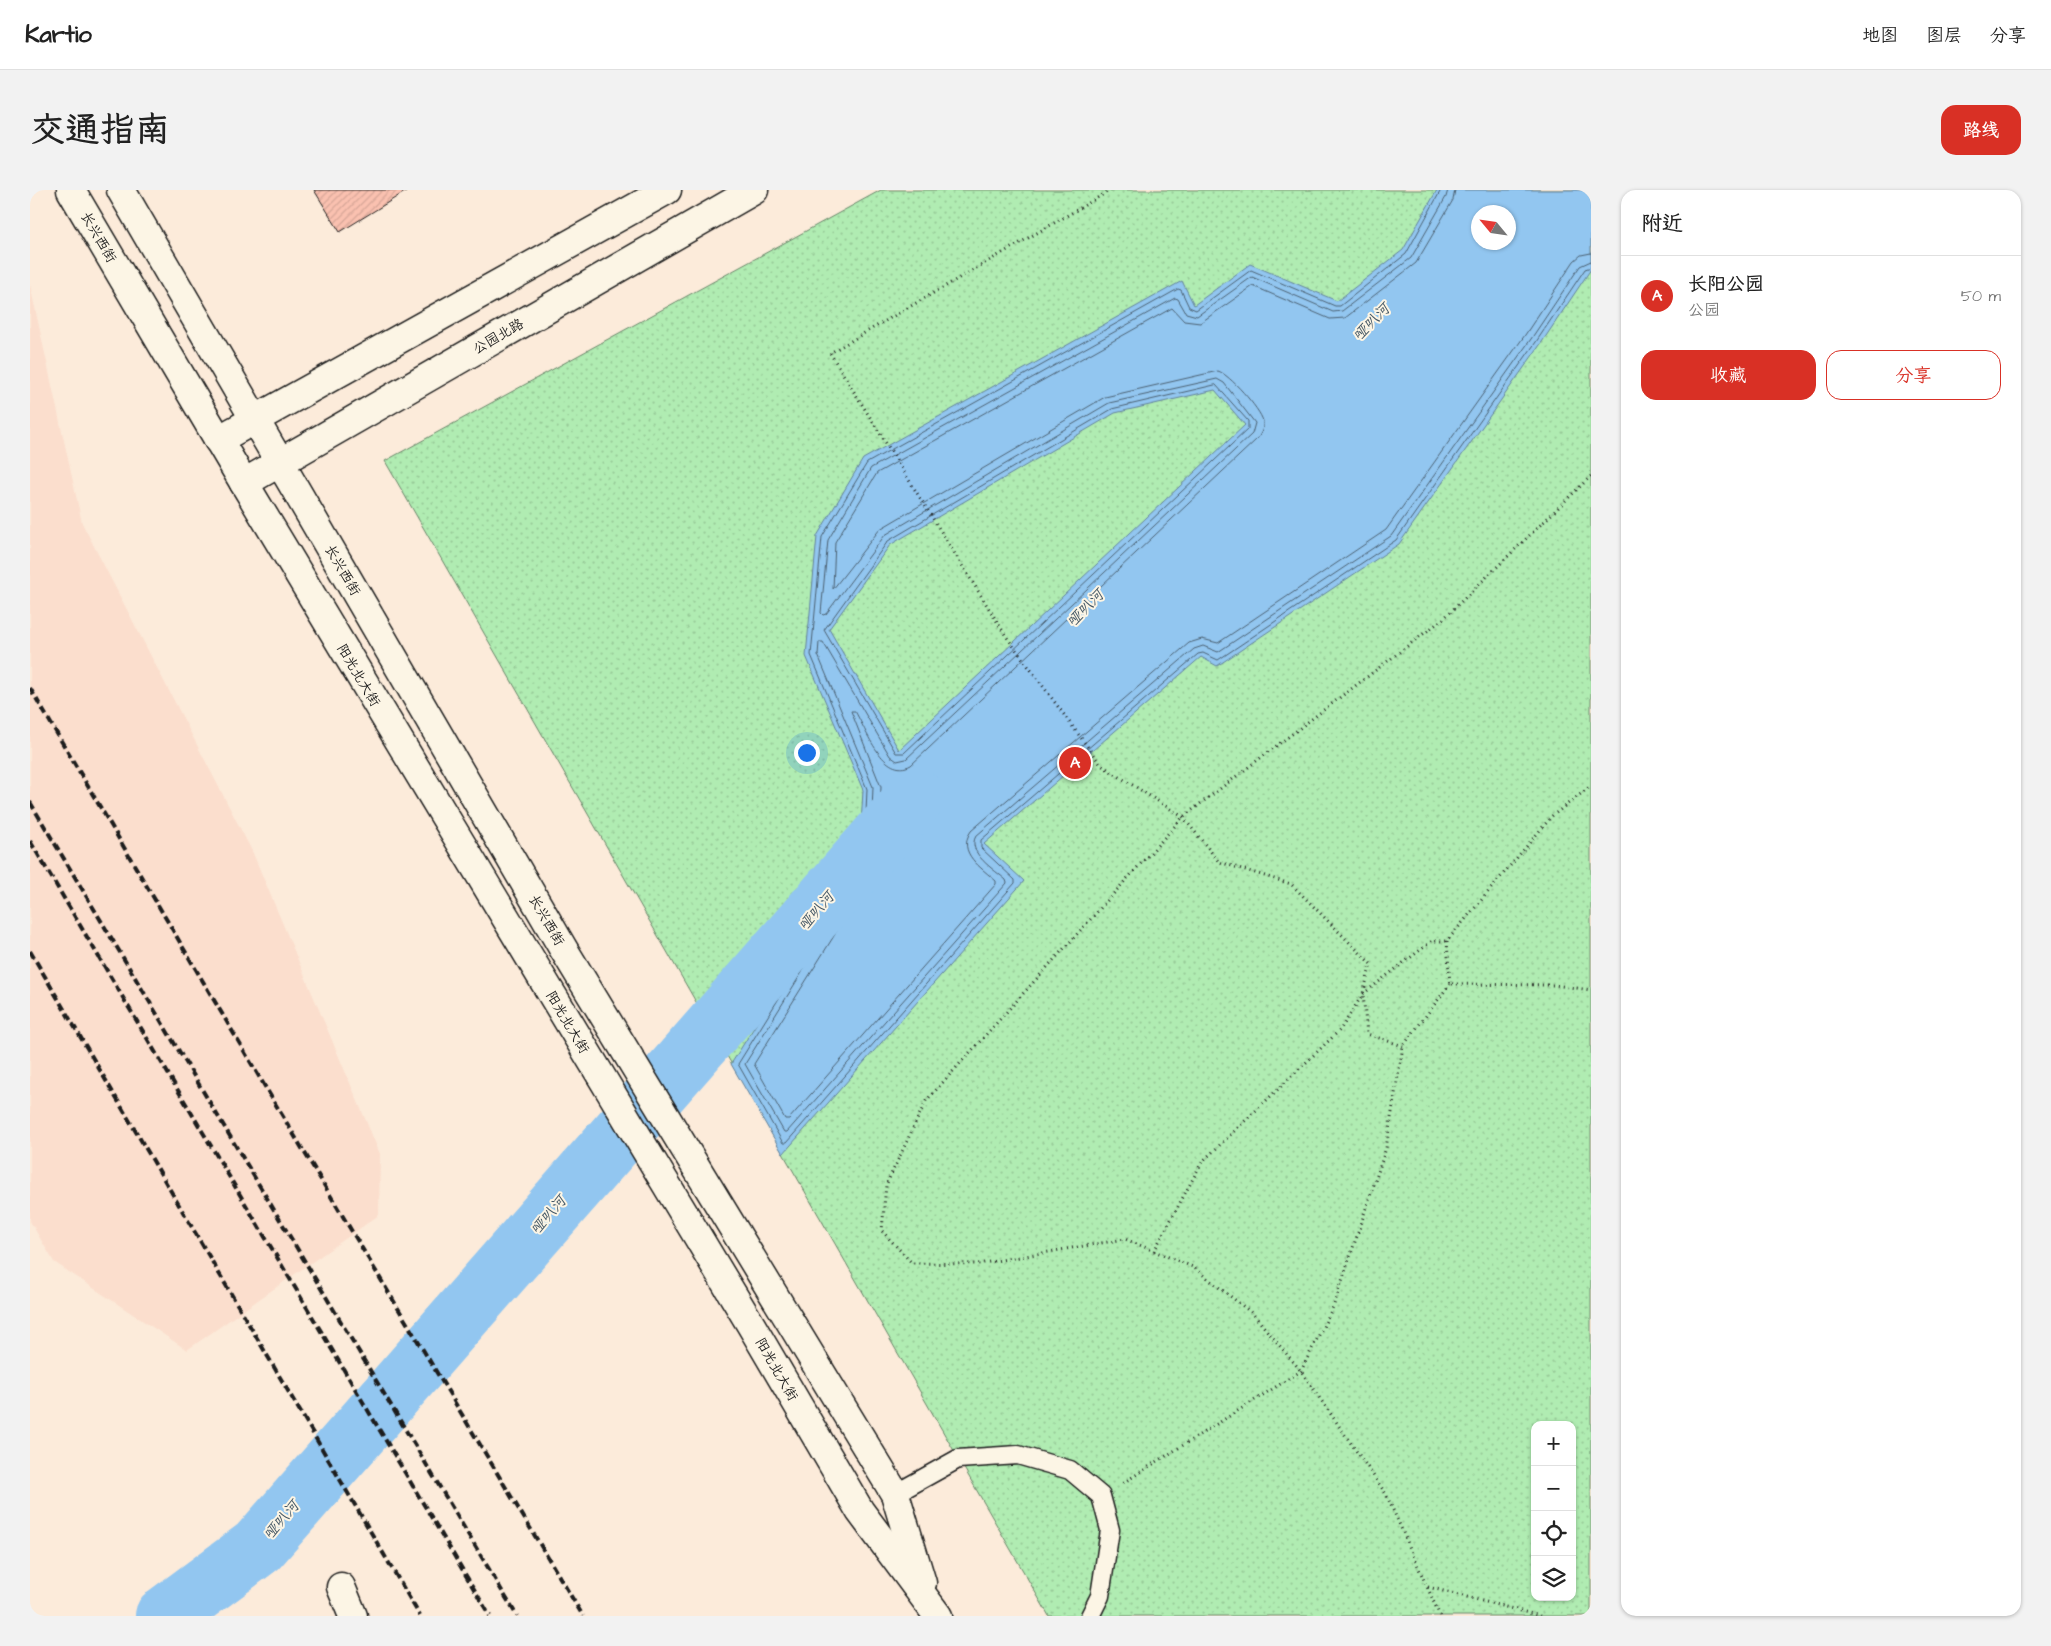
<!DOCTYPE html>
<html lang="zh">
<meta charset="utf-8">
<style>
:root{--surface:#fff;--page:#f2f2f2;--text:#222;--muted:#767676;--line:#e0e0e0;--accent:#d93025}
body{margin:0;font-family:"Architects Daughter","LXGW WenKai TC",sans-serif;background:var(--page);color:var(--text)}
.controls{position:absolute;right:15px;bottom:15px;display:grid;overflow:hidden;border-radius:10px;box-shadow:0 1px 4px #0004}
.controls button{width:45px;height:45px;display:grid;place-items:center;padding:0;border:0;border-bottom:1px solid var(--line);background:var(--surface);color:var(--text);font:25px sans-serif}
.compass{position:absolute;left:1441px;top:15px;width:45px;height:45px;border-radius:50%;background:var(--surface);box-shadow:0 1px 4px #0004;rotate:299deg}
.you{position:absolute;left:776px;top:562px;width:18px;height:18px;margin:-12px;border:4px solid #fff;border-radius:50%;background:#1a73e8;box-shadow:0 0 0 8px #1a73e833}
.badge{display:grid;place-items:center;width:32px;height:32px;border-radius:50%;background:var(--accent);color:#fff;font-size:16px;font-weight:700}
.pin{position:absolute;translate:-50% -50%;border:2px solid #fff;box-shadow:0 1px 5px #0006}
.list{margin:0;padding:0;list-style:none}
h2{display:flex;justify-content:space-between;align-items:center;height:65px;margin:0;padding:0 20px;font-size:21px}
h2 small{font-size:16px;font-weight:400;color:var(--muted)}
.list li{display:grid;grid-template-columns:32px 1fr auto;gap:15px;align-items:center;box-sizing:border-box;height:80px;padding:0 20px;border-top:1px solid var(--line)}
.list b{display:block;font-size:19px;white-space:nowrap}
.list p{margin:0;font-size:16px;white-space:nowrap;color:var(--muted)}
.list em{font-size:16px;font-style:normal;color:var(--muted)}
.actions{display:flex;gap:10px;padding:15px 20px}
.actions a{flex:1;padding:11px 0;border:1px solid var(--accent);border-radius:15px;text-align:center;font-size:18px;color:var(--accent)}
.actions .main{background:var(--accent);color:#fff}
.icon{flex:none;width:28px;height:28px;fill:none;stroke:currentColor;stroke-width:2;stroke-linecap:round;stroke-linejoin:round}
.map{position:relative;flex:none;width:1561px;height:1426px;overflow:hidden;border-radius:15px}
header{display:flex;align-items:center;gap:30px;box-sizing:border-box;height:70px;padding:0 25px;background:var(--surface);border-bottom:1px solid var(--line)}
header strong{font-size:24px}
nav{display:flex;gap:28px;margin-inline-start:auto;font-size:18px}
.intro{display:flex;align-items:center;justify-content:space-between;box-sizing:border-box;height:120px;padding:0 30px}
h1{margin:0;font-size:35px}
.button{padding:12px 22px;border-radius:15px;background:var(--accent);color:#fff;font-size:18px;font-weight:700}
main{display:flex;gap:30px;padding:0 30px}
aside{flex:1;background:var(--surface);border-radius:15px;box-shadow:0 1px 4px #0004}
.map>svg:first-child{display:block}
.built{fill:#fbdecd}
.park{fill:url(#park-dots);stroke:#668467;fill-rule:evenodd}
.water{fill:#92c6f0;stroke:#63829b;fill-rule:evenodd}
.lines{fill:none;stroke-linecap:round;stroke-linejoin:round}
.shore{stroke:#4b6071;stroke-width:1}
.river{stroke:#92c6f0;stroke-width:60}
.building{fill:url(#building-hatch);stroke:#1c1c1c}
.lane-casing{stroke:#1c1c1c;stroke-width:21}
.street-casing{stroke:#1c1c1c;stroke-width:31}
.secondary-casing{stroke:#1c1c1c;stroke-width:31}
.path{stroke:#1c1c1c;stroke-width:3;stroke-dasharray:1 4;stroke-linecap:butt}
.lane{stroke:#fcf5e5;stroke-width:18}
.street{stroke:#fcf5e5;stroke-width:28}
.secondary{stroke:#fcf5e5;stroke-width:28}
.rail{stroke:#1c1c1c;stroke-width:4;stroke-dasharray:8 4;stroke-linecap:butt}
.labels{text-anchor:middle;stroke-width:4;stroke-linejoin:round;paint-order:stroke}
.street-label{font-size:14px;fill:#1c1c1c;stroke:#fcf5e5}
.water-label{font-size:15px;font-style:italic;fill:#455866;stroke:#fcf5e5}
</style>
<header>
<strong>Kartio</strong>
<nav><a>地图</a><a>图层</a><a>分享</a></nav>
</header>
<div class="intro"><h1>交通指南</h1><a class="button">路线</a></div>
<main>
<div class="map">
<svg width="1561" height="1426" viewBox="0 0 1561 1426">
<defs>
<pattern id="park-dots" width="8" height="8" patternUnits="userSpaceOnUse" patternTransform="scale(1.25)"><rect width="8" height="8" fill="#b0ecb2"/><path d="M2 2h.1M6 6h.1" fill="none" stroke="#97ca98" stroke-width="1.8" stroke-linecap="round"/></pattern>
<pattern id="building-hatch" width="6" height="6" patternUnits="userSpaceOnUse" patternTransform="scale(1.25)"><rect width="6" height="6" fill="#fac1b0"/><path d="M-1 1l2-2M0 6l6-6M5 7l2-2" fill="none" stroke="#d6a597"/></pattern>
</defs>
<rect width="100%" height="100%" fill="#fcebda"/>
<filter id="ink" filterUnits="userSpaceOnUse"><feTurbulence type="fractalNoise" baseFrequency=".02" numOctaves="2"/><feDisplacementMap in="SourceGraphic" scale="10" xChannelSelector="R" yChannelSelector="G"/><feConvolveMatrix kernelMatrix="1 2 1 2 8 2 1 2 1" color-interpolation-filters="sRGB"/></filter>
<g filter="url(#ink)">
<path class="built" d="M0 95 52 333 222 661 350 964 349 1025 157 1160 24 1072 0 1031Z"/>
<path class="park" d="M851 0H1561V1426H1019L355 271ZM1448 22H1478V52H1448ZM1505 1235H1542V1407H1505Z"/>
<path class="water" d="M1407 0H1561V79L1510 155 1369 354 1187 476 1171 467 954 654 994 691 753 964 701 874 829 671 833 600 776 466 787 346 833 269 1152 91 1164 115 1220 74 1307 111 1373 60ZM1448 22H1478V52H1448ZM1185 200 1215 235 869 560 799 439 860 355 1085 223Z"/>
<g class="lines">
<g class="shore">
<path d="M1411 0 1376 64 1310 116H1305L1221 80 1166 120 1159 117 1151 100 1148 99 837 273 792 347 781 465 837 599 834 672 708 874 753 953H756L985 693V690L951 658V650L1168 464 1173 463 1188 470 1366 350 1506 152 1555 79 1561 77"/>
<path d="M1418 0 1416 7 1381 68 1312 121 1303 122 1222 87 1167 126 1156 123 1148 109 1145 108 841 278 798 350 791 423 793 425 796 424 855 345 1079 213 1187 189 1194 193 1225 233 1222 244 876 569 867 571 860 566 793 452H789L788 465 843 597 840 673 715 874 754 942H757L977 693 976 690C965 680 936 663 946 646L1164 459 1173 456 1188 462 1361 346 1501 149 1550 76 1561 71"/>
<path d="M1425 0 1423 10 1386 73 1315 128 1300 129 1223 96 1170 133 1154 131 1142 118 847 283 805 352 803 399 850 339 1075 207 1188 181C1199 184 1230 219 1233 231 1234 238 1231 244 1227 249L881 575C854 590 836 540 825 521H821L851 597 847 677 724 874 755 929H759L966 694V691C952 678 926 663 941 641L1159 453 1172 449 1188 453 1356 340 1495 145 1544 71 1551 65 1561 63"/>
<path d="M1186 195 1218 231V239L874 563H866L794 440 858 351 1082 219Z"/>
</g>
<path class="river" d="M135 1426 228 1357 885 608"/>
</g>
<path class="building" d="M284 0H378L310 42Z"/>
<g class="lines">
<defs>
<path id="lane" d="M865 1304 928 1269 988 1265 1040 1280 1071 1306 1080 1340 1070 1406 1060 1426"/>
<path id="street" d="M311 1397 323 1426"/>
<g id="secondary">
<path d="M41 0 214 293 721 1135 830 1321 908 1426"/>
<path d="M91 0 534 760 865 1304 892 1393"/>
<path d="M188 250 637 0"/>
<path d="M214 293 724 0"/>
</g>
</defs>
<use href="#lane" class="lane-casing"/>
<use href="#street" class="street-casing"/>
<use href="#secondary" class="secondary-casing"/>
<g class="path">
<path d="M1081 0 800 163 976 446 1071 575 1153 627 1189 672 1261 694 1341 774 1333 804 1337 844 1373 856"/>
<path d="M1417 751 1420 794 1524 795 1561 800"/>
<path d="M1124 1061 1172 972 1310 840 1333 804 1402 751H1417L1522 626 1561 596"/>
<path d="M1093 1293 1271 1181 1304 1115 1356 958 1373 856 1420 794"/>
<path d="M1398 1397 1510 1426"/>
<path d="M1410 1426 1356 1304 1271 1181 1223 1124 1163 1077 1095 1049 948 1074 882 1073 852 1041 856 995 896 911 1153 627 1413 429 1561 286"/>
</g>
<use href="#lane" class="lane"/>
<use href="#street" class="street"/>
<use href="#secondary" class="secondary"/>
<g class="rail">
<path d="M0 498 237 900 553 1426"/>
<path d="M0 612 487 1426"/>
<path d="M0 651 460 1426"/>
<path d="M0 761 390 1426"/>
</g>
</g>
</g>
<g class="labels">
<g class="street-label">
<text transform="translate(69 47) rotate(60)" y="5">长兴西街</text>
<text transform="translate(468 146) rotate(-30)" y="5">公园北路</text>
<text transform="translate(313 380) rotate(60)" y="5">长兴西街</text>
<text transform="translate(329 485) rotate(59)" y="5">阳光北大街</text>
<text transform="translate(517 730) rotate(60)" y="5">长兴西街</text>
<text transform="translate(538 832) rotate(59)" y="5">阳光北大街</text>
<text transform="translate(747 1179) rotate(60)" y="5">阳光北大街</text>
</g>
<g class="water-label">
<text transform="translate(1341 132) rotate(-45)" y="5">哑叭河</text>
<text transform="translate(1055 418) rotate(-45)" y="5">哑叭河</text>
<text transform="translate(786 721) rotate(-49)" y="5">哑叭河</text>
<text transform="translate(518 1025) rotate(-49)" y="5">哑叭河</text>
<text transform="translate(251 1330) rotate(-49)" y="5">哑叭河</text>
</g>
</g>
</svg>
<div class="controls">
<button>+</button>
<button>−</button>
<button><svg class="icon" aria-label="locate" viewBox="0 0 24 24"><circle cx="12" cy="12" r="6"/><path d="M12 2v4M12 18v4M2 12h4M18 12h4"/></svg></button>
<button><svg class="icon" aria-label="layers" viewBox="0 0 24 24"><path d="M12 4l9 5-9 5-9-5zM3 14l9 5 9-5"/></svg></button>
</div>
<svg class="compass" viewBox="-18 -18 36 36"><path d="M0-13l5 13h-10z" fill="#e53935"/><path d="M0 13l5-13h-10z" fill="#767676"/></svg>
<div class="you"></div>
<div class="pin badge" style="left:1045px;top:573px">A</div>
</div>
<aside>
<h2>附近<small></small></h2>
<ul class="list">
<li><span class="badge">A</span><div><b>长阳公园</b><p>公园</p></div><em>50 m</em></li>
</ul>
<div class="actions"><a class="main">收藏</a><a>分享</a></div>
</aside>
</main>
